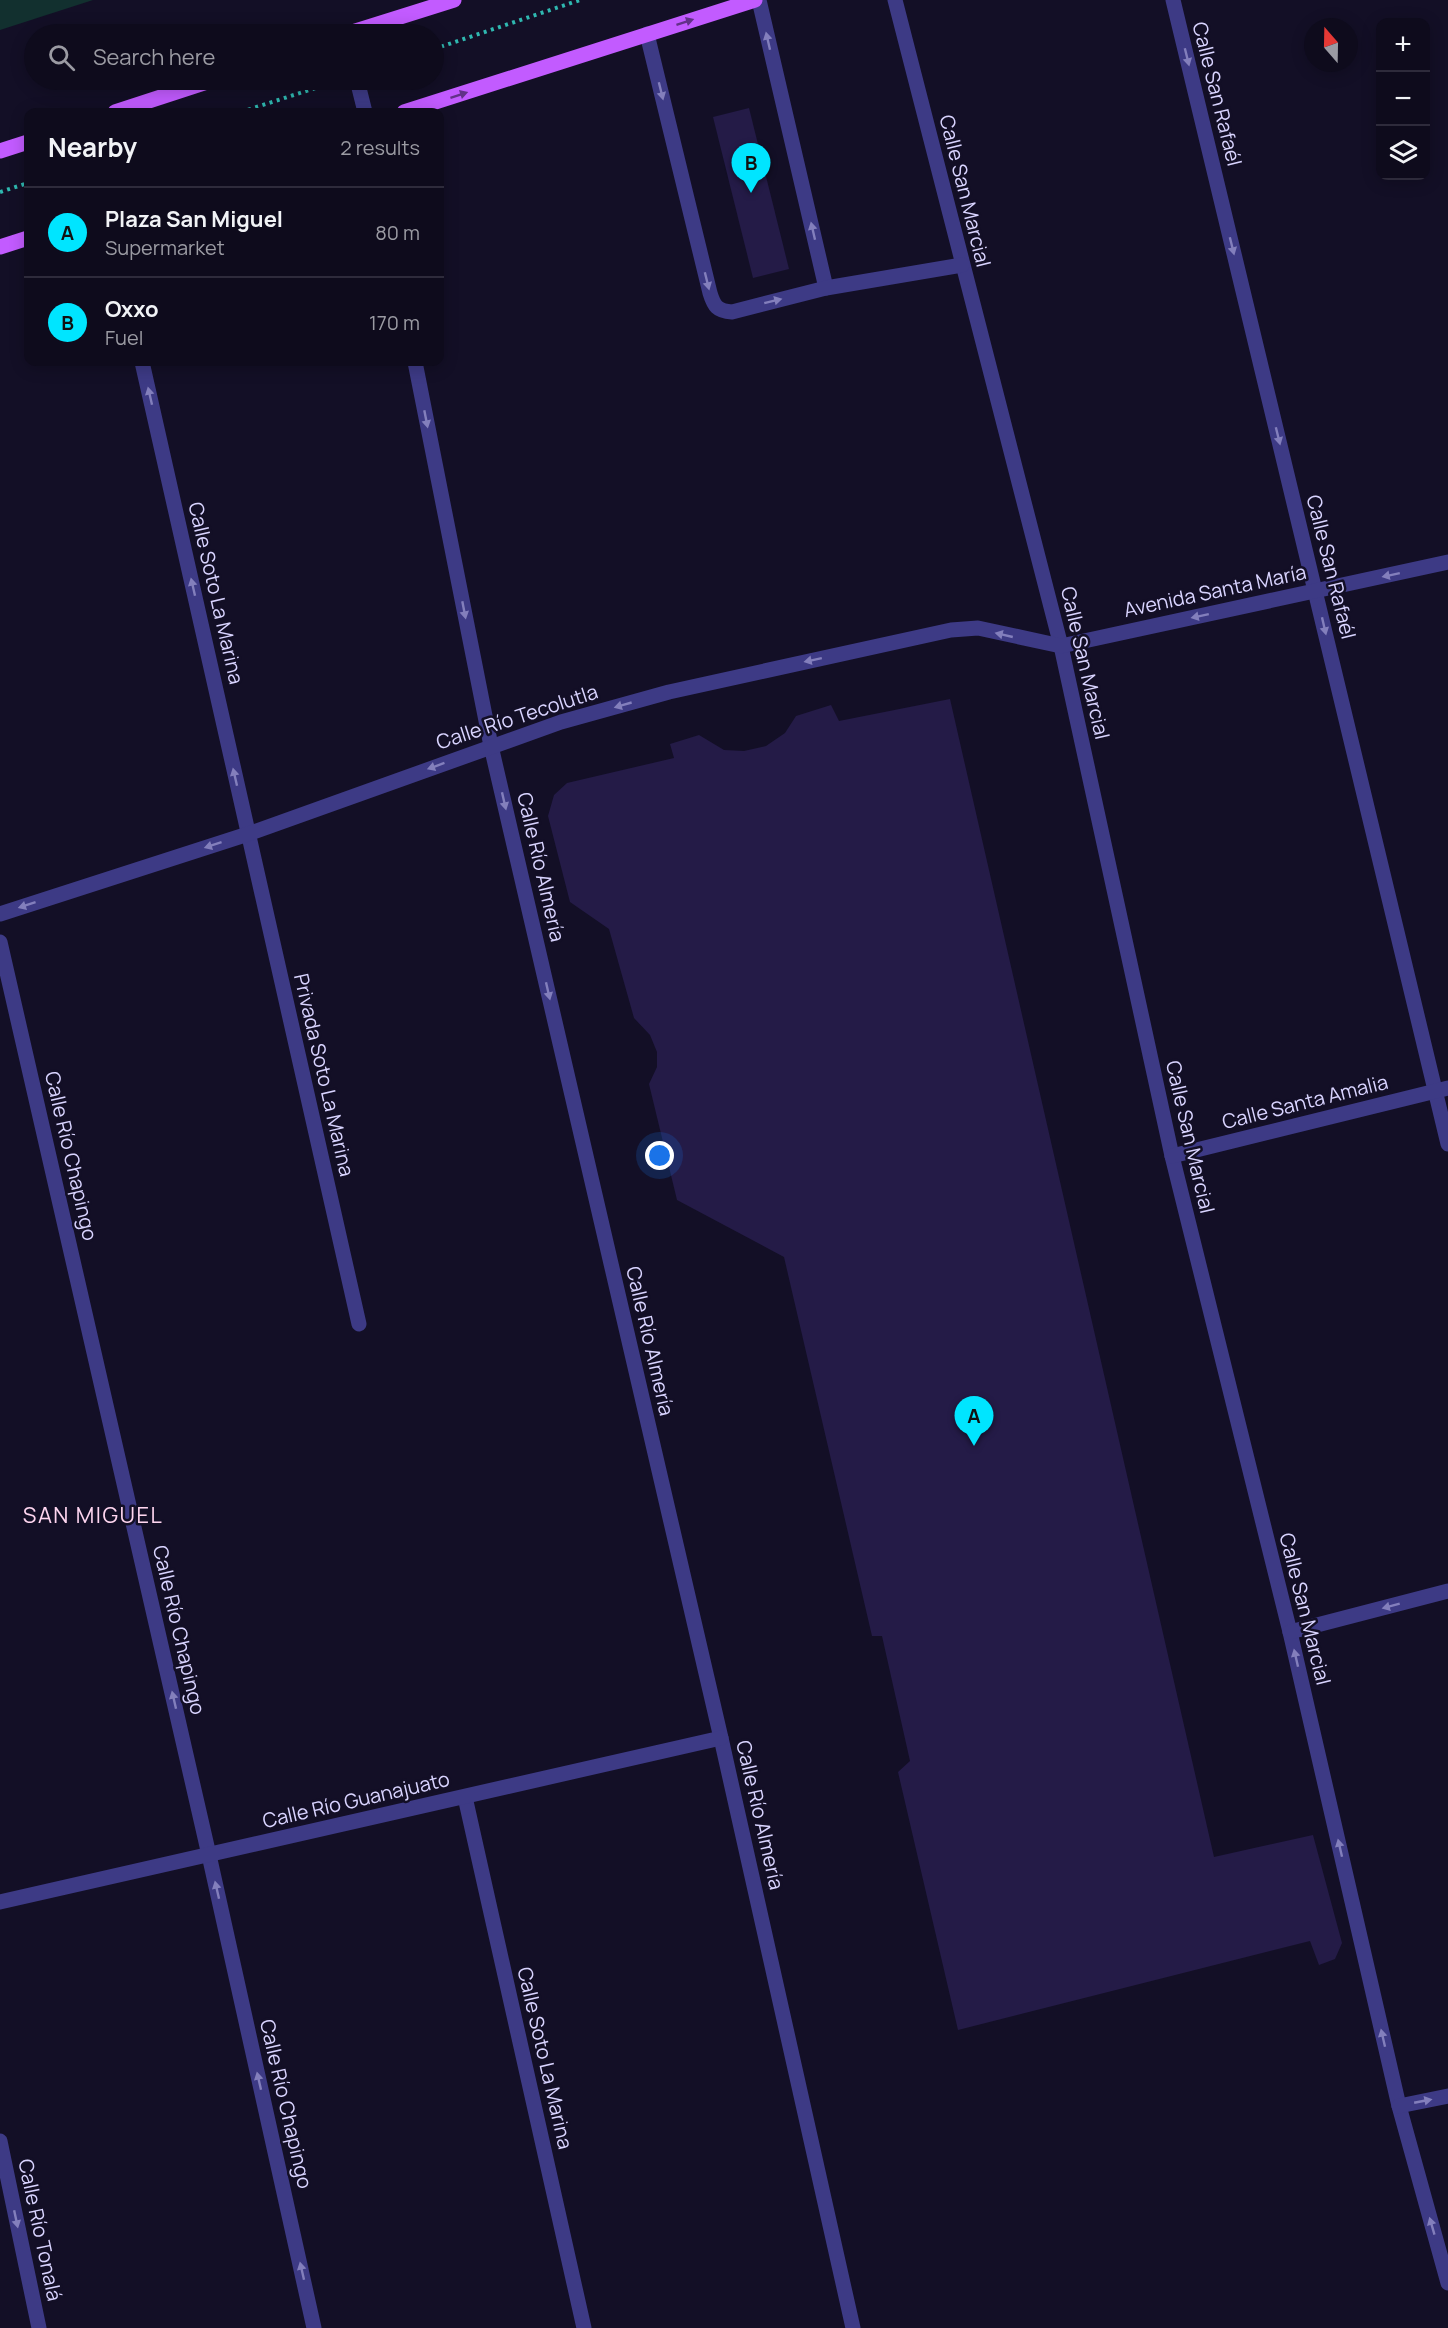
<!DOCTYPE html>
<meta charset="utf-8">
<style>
:root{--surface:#0e0b1c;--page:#1c1929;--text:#f1f3f6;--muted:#9b9ba3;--line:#2e2b3b;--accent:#00e5ff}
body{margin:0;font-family:Manrope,sans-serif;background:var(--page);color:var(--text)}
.controls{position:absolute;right:18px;top:18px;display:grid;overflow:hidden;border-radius:12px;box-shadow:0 3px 15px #0003}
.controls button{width:54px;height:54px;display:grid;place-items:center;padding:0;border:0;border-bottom:2px solid var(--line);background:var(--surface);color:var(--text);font:30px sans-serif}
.compass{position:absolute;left:1304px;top:18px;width:54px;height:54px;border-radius:50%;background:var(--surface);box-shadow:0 3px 15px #0003;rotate:340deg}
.you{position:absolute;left:660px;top:1156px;width:21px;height:21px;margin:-15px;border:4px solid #fff;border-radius:50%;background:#1a73e8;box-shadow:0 0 0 9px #1a73e833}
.badge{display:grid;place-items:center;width:39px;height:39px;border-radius:50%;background:var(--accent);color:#111;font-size:20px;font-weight:700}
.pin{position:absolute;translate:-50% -50px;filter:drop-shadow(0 2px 3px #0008)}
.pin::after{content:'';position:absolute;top:32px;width:21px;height:18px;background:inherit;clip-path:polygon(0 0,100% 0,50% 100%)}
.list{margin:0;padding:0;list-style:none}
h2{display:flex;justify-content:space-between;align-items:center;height:78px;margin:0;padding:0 24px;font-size:26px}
h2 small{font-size:20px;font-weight:400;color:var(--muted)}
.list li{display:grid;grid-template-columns:39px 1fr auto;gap:18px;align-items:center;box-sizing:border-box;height:90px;padding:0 24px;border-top:2px solid var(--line)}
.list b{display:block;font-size:22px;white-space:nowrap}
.list p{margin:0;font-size:20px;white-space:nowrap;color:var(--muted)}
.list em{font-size:20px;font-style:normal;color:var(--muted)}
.icon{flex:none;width:33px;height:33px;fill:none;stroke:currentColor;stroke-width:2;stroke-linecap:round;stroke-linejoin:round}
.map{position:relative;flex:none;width:1448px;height:2328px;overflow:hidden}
.search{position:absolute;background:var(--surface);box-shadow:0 3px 15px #0003;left:24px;top:24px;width:420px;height:66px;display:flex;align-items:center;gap:15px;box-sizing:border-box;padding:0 21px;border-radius:33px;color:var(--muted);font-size:22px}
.panel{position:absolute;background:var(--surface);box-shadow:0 3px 15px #0003;left:24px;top:108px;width:420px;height:258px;border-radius:12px}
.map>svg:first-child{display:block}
.green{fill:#12302f}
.building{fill:#241b47}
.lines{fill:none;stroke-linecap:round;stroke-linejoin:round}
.path{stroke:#2fb8b0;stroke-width:4;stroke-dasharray:3 4.5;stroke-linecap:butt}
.minor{stroke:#3d3a85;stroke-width:15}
.major{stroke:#c25bff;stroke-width:15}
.oneway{fill:#623188}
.oneway2{fill:#837fbc}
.labels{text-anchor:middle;stroke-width:5;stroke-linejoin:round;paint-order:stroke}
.street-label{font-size:20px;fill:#d9d4ff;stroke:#130f26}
.quarter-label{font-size:22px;letter-spacing:1.5px;fill:#ffd6f0;stroke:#130f26}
</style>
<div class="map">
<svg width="1448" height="2328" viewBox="0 0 1448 2328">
<rect width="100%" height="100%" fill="#130f26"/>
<path class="green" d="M0 0H93L0 30Z"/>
<g class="building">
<path d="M749 108 789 269 753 278 713 117Z"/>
<path d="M950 699 1214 1857 1313 1835 1342 1943 1335 1959 1319 1965 1310 1941 958 2030 898 1772 910 1761 882 1636H872L784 1257 677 1200 649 1084 657 1067V1052L650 1035 634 1018 609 929 570 902 548 816 554 795 567 783 674 758 670 744 699 735 724 750 744 751 766 746 785 733 796 716 831 705 839 721Z"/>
</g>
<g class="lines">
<g class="path">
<path d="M434 49 580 0"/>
<path d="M241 112 331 83"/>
<path d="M0 192 28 183"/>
</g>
<g class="minor">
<path d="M759 0 826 288"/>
<path d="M895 0 1061 646 1172 1156 1290 1632 1399 2106 1448 2283"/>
<path d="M1173 0 1448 1144"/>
<path d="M647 34 710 293C714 306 717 311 732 312L826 288 962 265"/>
<path d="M357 80 365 112"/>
<path d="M142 362 359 1324"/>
<path d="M415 362 491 746 721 1738 853 2328"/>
<path d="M0 914 248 834 561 722 669 692 951 630 978 628 1061 646 1448 562"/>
<path d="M0 942 209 1855 314 2328"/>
<path d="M1172 1156 1448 1088"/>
<path d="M1290 1632 1448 1591"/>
<path d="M465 1797 584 2328"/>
<path d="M0 1902 721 1738"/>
<path d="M1399 2106 1448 2096"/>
<path d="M0 2141 39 2328"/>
</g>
<g class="major">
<path d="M346 34 454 0"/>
<path d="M115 112 213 80"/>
<path d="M404 112 755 0"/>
<path d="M0 151 28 142"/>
<path d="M0 247 28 238"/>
</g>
</g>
<defs><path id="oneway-solid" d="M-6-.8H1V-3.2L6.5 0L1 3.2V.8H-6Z" transform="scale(1.5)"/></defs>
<g class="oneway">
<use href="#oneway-solid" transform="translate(685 22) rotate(-18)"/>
<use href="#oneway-solid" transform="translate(459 95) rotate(-18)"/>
</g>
<g class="oneway2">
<use href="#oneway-solid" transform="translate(768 41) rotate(-103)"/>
<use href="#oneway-solid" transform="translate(1187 57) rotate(76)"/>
<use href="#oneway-solid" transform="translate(661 91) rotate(76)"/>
<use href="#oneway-solid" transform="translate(813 231) rotate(-103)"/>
<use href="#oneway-solid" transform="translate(1232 246) rotate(76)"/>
<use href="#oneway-solid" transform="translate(707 281) rotate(76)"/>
<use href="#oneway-solid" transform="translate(773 301) rotate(-14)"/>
<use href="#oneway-solid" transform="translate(150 396) rotate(-103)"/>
<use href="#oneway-solid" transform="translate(426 419) rotate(79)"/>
<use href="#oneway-solid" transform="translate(1278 436) rotate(76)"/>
<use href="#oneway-solid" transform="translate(1391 575) rotate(168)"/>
<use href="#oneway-solid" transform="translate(193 587) rotate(-103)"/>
<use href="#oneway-solid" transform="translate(464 610) rotate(79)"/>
<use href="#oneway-solid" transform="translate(1200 616) rotate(168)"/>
<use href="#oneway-solid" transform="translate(1324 626) rotate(77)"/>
<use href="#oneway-solid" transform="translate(1004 635) rotate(-167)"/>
<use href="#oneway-solid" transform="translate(813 660) rotate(168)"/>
<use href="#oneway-solid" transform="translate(623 705) rotate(164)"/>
<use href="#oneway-solid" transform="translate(436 766) rotate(160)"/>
<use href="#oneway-solid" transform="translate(235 777) rotate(-103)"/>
<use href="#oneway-solid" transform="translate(504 801) rotate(77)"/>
<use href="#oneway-solid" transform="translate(213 845) rotate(162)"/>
<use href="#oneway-solid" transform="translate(27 905) rotate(162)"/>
<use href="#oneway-solid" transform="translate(548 991) rotate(77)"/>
<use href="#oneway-solid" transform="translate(1391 1606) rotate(165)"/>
<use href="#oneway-solid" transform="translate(1296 1658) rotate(-103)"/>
<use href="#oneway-solid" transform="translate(174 1700) rotate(-103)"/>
<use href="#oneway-solid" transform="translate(1340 1848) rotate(-103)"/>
<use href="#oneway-solid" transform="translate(217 1890) rotate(-103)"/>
<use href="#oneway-solid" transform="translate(1383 2038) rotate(-103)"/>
<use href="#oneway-solid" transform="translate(259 2081) rotate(-103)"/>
<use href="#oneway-solid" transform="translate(1423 2101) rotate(-11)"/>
<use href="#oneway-solid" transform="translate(16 2219) rotate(78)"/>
<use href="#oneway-solid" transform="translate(1432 2226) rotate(-106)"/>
<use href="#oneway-solid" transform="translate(302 2271) rotate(-103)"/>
</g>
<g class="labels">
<g class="street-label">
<text transform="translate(1217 94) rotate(76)" y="7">Calle San Rafaél</text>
<text transform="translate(965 191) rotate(76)" y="7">Calle San Marcial</text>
<text transform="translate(1331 567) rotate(76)" y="7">Calle San Rafaél</text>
<text transform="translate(1215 591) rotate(-12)" y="7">Avenida Santa María</text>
<text transform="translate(216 593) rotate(77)" y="7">Calle Soto La Marina</text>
<text transform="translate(1085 663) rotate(77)" y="7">Calle San Marcial</text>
<text transform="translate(517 717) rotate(-18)" y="7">Calle Río Tecolutla</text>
<text transform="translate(541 867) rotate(77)" y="7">Calle Río Almería</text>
<text transform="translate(324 1075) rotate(77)" y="7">Privada Soto La Marina</text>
<text transform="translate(1305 1102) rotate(-14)" y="7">Calle Santa Amalia</text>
<text transform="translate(1190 1137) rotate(77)" y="7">Calle San Marcial</text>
<text transform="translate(71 1156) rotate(77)" y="7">Calle Río Chapingo</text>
<text transform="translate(650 1341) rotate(77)" y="7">Calle Río Almería</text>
<text transform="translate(1305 1609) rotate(76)" y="7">Calle San Marcial</text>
<text transform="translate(179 1630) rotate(77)" y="7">Calle Río Chapingo</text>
<text transform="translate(356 1800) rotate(-13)" y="7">Calle Río Guanajuato</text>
<text transform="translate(760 1815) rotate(77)" y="7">Calle Río Almería</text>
<text transform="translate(545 2058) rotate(77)" y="7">Calle Soto La Marina</text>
<text transform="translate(286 2104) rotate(77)" y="7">Calle Río Chapingo</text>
<text transform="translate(40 2230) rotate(78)" y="7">Calle Río Tonalá</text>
</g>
<g class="quarter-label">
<text x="93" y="1523">SAN MIGUEL</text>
</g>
</g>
</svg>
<div class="controls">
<button>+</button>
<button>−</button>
<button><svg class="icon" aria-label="layers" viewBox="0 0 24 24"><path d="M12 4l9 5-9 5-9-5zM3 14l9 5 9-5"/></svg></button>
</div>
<svg class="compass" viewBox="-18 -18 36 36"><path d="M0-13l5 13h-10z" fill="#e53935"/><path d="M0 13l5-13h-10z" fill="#9b9ba3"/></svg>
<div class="you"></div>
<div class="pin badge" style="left:974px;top:1446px">A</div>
<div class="pin badge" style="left:751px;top:193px">B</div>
<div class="search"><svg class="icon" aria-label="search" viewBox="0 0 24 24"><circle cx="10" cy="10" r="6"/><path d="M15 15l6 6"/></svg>Search here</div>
<section class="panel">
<h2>Nearby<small>2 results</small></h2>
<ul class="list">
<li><span class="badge">A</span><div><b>Plaza San Miguel</b><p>Supermarket</p></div><em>80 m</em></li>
<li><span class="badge">B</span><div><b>Oxxo</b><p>Fuel</p></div><em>170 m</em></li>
</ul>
</section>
</div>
